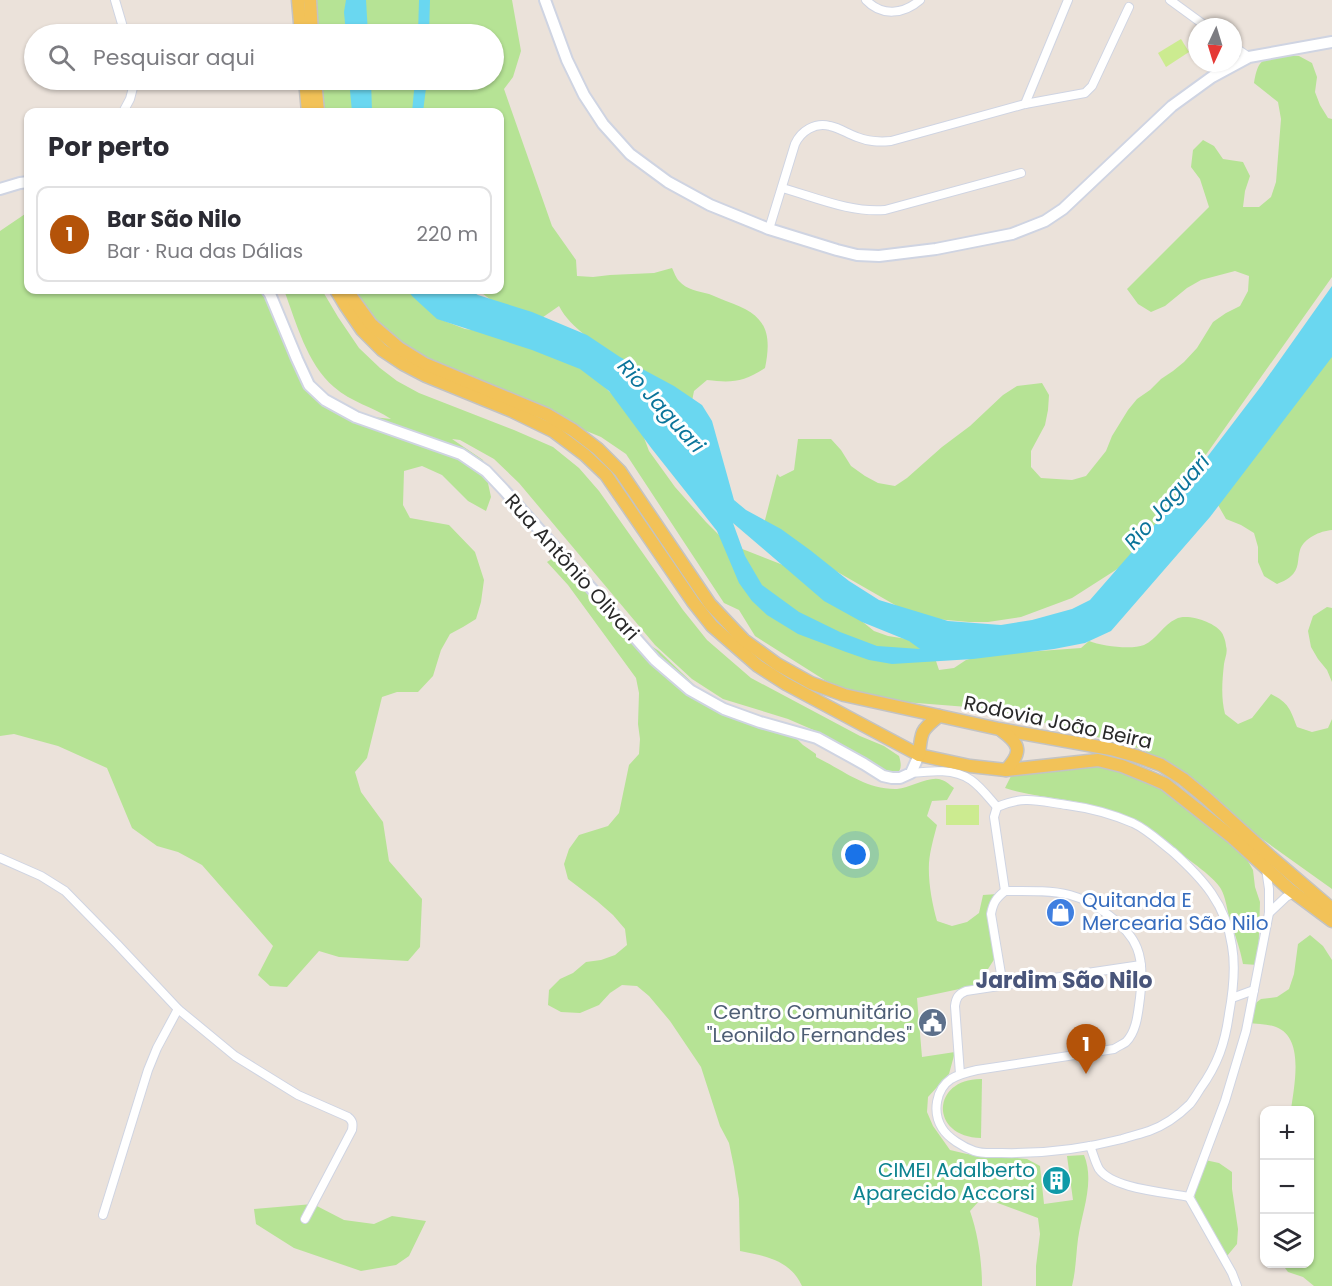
<!DOCTYPE html>
<html lang="pt">
<meta charset="utf-8">
<style>
:root{--surface:#fff;--page:#f7f7f7;--text:#2b2b33;--muted:#7c7c81;--line:#e1e1e2;--accent:#b45309}
body{margin:0;font-family:Poppins,sans-serif;background:var(--page);color:var(--text)}
.controls{position:absolute;right:18px;bottom:18px;display:grid;overflow:hidden;border-radius:12px;box-shadow:0 2px 4px #0004}
.controls button{width:54px;height:54px;display:grid;place-items:center;padding:0;border:0;border-bottom:2px solid var(--line);background:var(--surface);color:var(--text);font:30px sans-serif}
.compass{position:absolute;left:1188px;top:18px;width:54px;height:54px;border-radius:50%;background:var(--surface);box-shadow:0 2px 4px #0004;rotate:184deg}
.you{position:absolute;left:856px;top:855px;width:21px;height:21px;margin:-15px;border:4px solid #fff;border-radius:50%;background:#1a73e8;box-shadow:0 0 0 9px #1a73e833}
.badge{display:grid;place-items:center;width:39px;height:39px;border-radius:50%;background:var(--accent);color:#fff;font-size:20px;font-weight:700}
.pin{position:absolute;translate:-50% -50px;filter:drop-shadow(0 2px 3px #0008)}
.pin::after{content:'';position:absolute;top:32px;width:21px;height:18px;background:inherit;clip-path:polygon(0 0,100% 0,50% 100%)}
.list{margin:0;padding:0;list-style:none}
h2{display:flex;justify-content:space-between;align-items:center;height:78px;margin:0;padding:0 24px;font-size:26px}
h2 small{font-size:20px;font-weight:400;color:var(--muted)}
.list li{display:grid;grid-template-columns:39px 1fr auto;gap:18px;align-items:center;box-sizing:border-box;height:96px;margin:0 12px 12px;padding:0 12px;border:2px solid var(--line);border-radius:12px}
.list b{display:block;font-size:22px;white-space:nowrap}
.list p{margin:0;font-size:20px;white-space:nowrap;color:var(--muted)}
.list em{font-size:20px;font-style:normal;color:var(--muted)}
.icon{flex:none;width:33px;height:33px;fill:none;stroke:currentColor;stroke-width:2;stroke-linecap:round;stroke-linejoin:round}
.map{position:relative;flex:none;width:1332px;height:1286px;overflow:hidden}
.search{position:absolute;background:var(--surface);box-shadow:0 2px 4px #0004;left:24px;top:24px;width:480px;height:66px;display:flex;align-items:center;gap:15px;box-sizing:border-box;padding:0 21px;border-radius:33px;color:var(--muted);font-size:22px}
.panel{position:absolute;background:var(--surface);box-shadow:0 2px 4px #0004;left:24px;top:108px;width:480px;height:186px;border-radius:12px}
.map>svg:first-child{display:block}
.green{fill:#b6e395}
.pitch{fill:#cceb90}
.water{fill:#6ad7f0;fill-rule:evenodd}
.lines{fill:none;stroke-linecap:round;stroke-linejoin:round}
.street-casing{stroke:#cfd4e2;stroke-width:10}
.secondary-casing{stroke:#cfd4e2;stroke-width:14}
.primary-casing{stroke:#c3c3c3;stroke-width:15}
.street{stroke:#fff;stroke-width:8}
.secondary{stroke:#fff;stroke-width:10}
.primary{stroke:#f2c258;stroke-width:12}
.labels{text-anchor:middle;stroke-width:6;stroke-linejoin:round;paint-order:stroke}
.street-label{font-size:20px;fill:#292929;stroke:#fff}
.shop-label{font-size:20px;fill:#366cbe;stroke:#fff;text-anchor:start}
.service-label{font-size:20px;fill:#4e5e75;stroke:#fff;text-anchor:end}
.culture-label{font-size:20px;fill:#0d838f;stroke:#fff;text-anchor:end}
.water-label{font-size:21px;font-style:italic;fill:#0b749a;stroke:#fff}
.quarter-label{font-size:22px;font-weight:bold;fill:#49557a;stroke:#fff}
</style>
<div class="map">
<svg width="1332" height="1286" viewBox="0 0 1332 1286">
<rect width="100%" height="100%" fill="#ebe2da"/>
<g class="green">
<path d="M302 0H512L521 51 513 77 504 89 552 226 576 260 577 276 593 277 610 275 654 273 672 268C674 272 676 278 679 281 687 290 698 291 709 294 715 296 720 299 726 301 764 314 773 329 765 368 743 382 732 383 707 380L694 391 691 406 585 335C575 327 565 318 559 306L536 322 500 307 478 290H500V112H312L309 80H494V34H305Z"/>
<path d="M1284 55 1299 56 1312 63 1317 77 1315 92 1320 105 1328 118 1332 119V277L1137 552 1122 566 1072 598 1021 617 988 622H969L924 618 909 613 766 531 760 526 765 520 777 474 780 477 794 470 798 439H831L841 450 851 466 865 476 878 483 895 486 907 478 942 447 970 426 1003 395 1017 386 1042 383 1049 395 1048 410 1045 425 1031 451V467L1041 478 1072 480 1086 476 1106 451 1112 436 1128 410 1137 399 1150 390 1161 379 1173 371 1184 362 1197 348 1213 322 1226 313 1240 306 1248 291 1249 276 1235 271 1201 280 1187 288 1165 306 1151 312 1138 304 1127 289 1209 207 1200 179 1191 167 1193 150 1203 140 1214 146 1223 159 1243 162 1250 176 1245 191 1243 207H1259L1271 197 1276 182 1281 119 1278 102 1254 83C1258 60 1262 58 1284 55Z"/>
<path d="M28 212V290H267L308 375 339 406 373 417 391 419C373 407 351 402 334 387 307 364 296 322 284 290H322L338 317 359 348 380 368 397 381 419 393 514 430 553 447 579 468 599 491 683 610 707 640 751 678 860 736 884 746 899 756C904 772 898 776 883 776L825 735 788 719 723 699 692 679 655 645 519 483 494 459 460 440 452 439 483 460 491 497 486 511 468 501 442 475 422 466 404 471 403 505 410 518 449 525 475 552 484 580 481 602 476 619 463 627 450 634 441 650 433 676 418 692H397L382 697 367 758 355 772 361 792 383 822 389 861 422 899 420 947 408 961 339 957 319 951 287 987 270 986 258 975 273 946 202 865 178 852 157 846 132 828 107 768 58 746 14 734 0 736V231Z"/>
<path d="M357 290H413L442 320 465 329 509 335 589 372 623 405 643 435 649 451 675 487 706 522 727 543 801 572 874 631 888 636 907 639 934 655 939 670 954 668 966 660 984 655 1081 648 1089 641C1102 646 1131 650 1144 645 1157 639 1163 625 1176 619 1187 613 1215 622 1222 633 1224 636 1226 643 1226 646 1228 652 1225 658 1224 664 1222 682 1221 698 1225 714L1238 724 1252 718 1271 694C1289 703 1290 709 1297 727L1312 732 1328 728 1332 719V889L1195 791 1155 761 1145 750 993 709 853 698 755 636 739 610 724 603 626 454 601 437 562 421 487 392 411 349 391 334 373 316 361 300Z"/>
<path d="M1332 343V530C1320 531 1304 538 1300 550 1297 560 1300 569 1290 577 1287 580 1281 582 1277 584L1264 576 1258 562V547L1254 533 1241 525 1226 519 1218 505Z"/>
<path d="M559 554 645 642 659 651 705 695 793 735 803 745 816 754V757C843 770 866 790 897 789 911 788 930 775 942 780 946 781 950 785 954 788L947 800 932 801 927 816 937 825C934 837 930 850 929 863 928 882 932 903 937 921L952 926 967 922 979 913 983 895 998 894 988 911 995 958 988 969 983 984 917 998 922 1057 955 1052 949 1074 928 1097 927 1112 933 1126 950 1150 967 1154 1027 1159 1040 1166 1044 1204 1073 1200 1067 1156 1084 1155C1095 1182 1082 1211 1078 1239 1076 1254 1076 1270 1072 1286H1036V1266L1040 1234 1038 1218 995 1202 980 1200 970 1211C978 1234 982 1261 982 1286H802C790 1260 766 1256 740 1251L739 1199 734 1167 729 1143 720 1126 701 1067 670 1021 649 996 637 986 622 985 610 993 599 1005 580 1013 561 1012 548 1005 549 990 560 979 573 973 586 962 601 960 615 955 627 945 625 929 613 915 597 901 568 879 564 864 569 849 579 835 608 826 619 813 629 765 639 754 640 739 638 724 639 693 636 678 568 585 547 562Z"/>
<path d="M1327 607 1332 608V682L1327 670 1318 659 1311 647 1308 631 1313 616Z"/>
<path d="M1101 764 1163 787 1225 836 1245 856 1253 870 1255 887 1260 902 1258 965 1243 964C1240 948 1235 935 1230 920 1227 910 1226 898 1221 889 1212 870 1122 814 1100 807 1069 798 1036 798 1005 788L1012 774Z"/>
<path d="M1310 935 1323 946 1332 960V1286H1314L1303 1277 1288 1272 1282 1264H1310V1110H1291C1294 1086 1305 1038 1276 1027 1268 1024 1257 1024 1248 1023L1249 1008 1261 999 1277 997 1289 989 1294 974 1298 944Z"/>
<path d="M982 1079 981 1138C929 1137 931 1078 982 1079Z"/>
<path d="M1205 1160 1219 1163 1232 1172V1189L1238 1229 1237 1244 1227 1256 1196 1205 1194 1190Z"/>
<path d="M313 1204 344 1220 374 1224 392 1216 426 1221 409 1256 396 1265 361 1271 294 1248 256 1224 254 1209Z"/>
</g>
<g class="pitch">
<path d="M1181 39 1189 52 1166 67 1158 53Z"/>
<rect x="946" y="805" width="33" height="20"/>
</g>
<g class="water">
<path d="M346 0H366L368 34H346L344 12Z"/>
<path d="M419 0H430L429 34H418Z"/>
<path d="M349 80H371L372 112H352Z"/>
<path d="M415 80H427L423 112H412Z"/>
<path d="M1332 286V357L1210 517 1111 631 1085 643 1054 649 973 659 892 664 869 660 846 652 798 634 767 615 752 601 739 583 717 531 652 449 609 391 580 369 532 350 437 319 413 297 407 290H469L478 295 532 312 587 335 620 357 674 386 702 405 712 421 734 500 746 510 781 529 810 550 849 581 879 600 948 621 1001 625 1032 620 1072 609 1090 600 1145 537 1179 494 1262 385ZM733 523 824 601 862 622 909 641 920 649 877 646 840 632 799 612 762 585 745 556Z"/>
</g>
<g class="lines">
<defs>
<g id="street">
<path d="M115 0 125 34"/>
<path d="M866 0C882 17 904 14 920 0"/>
<path d="M1170 0 1207 27"/>
<path d="M1233 46 1249 57"/>
<path d="M1025 104 1068 0"/>
<path d="M123 112 130 99 135 80"/>
<path d="M782 188C815 197 850 213 885 210L1021 173"/>
<path d="M769 229 795 144C801 131 815 122 830 126 840 128 848 134 857 137 869 142 879 142 891 141L1025 104 1085 93 1092 86 1129 7"/>
<path d="M911 773C930 771 954 768 971 780 981 787 989 798 997 807"/>
<path d="M997 807C1025 795 1038 801 1067 805 1090 808 1112 814 1133 823 1148 830 1160 842 1173 852 1203 879 1226 904 1232 946 1236 968 1233 992 1229 1014 1225 1043 1218 1064 1200 1089 1197 1094 1194 1099 1190 1104 1179 1115 1163 1126 1149 1131 1140 1134 1131 1136 1122 1139 1083 1149 1042 1154 1001 1153 992 1153 982 1154 974 1151 963 1147 948 1138 942 1128 932 1112 936 1089 951 1079 959 1074 968 1072 977 1070L1114 1049C1117 1047 1123 1044 1126 1042 1137 1031 1138 1012 1140 998 1142 982 1143 963 1137 948 1128 925 1093 901 1070 895 1049 890 1026 891 1005 891"/>
<path d="M997 807 994 817 1005 891"/>
<path d="M0 858 41 876 65 891 117 944 178 1009 235 1056 298 1095 348 1117C353 1121 353 1124 352 1130L305 1219"/>
<path d="M1269 913 1286 897 1294 893"/>
<path d="M1003 986 991 914C993 903 996 898 1005 891"/>
<path d="M1232 998 1254 990"/>
<path d="M960 1074 955 1006C956 998 958 994 966 991L1141 965"/>
<path d="M1090 1146C1093 1153 1095 1162 1099 1169 1113 1189 1165 1192 1189 1197"/>
<path d="M103 1215 148 1070 157 1048 178 1009"/>
<path d="M1237 1286 1232 1273 1189 1197 1225 1101 1246 1031 1269 913V889L1266 869"/>
</g>
<g id="secondary">
<path d="M545 0 567 60 584 95 603 124 630 154 668 182 710 205 769 229 837 250 857 255 879 256 936 249 1012 234 1045 221 1063 209 1172 106 1212 77 1249 57 1332 42"/>
<path d="M0 189 20 183 28 182"/>
<path d="M267 290 270 294 297 359 309 385 325 400 356 417 461 454 486 471 504 490 655 660 690 690 724 709 760 722 817 738 864 764 883 776 892 778H900L911 773 919 755"/>
</g>
<g id="primary">
<path d="M298 0 301 34"/>
<path d="M310 0 312 34"/>
<path d="M305 80 308 112"/>
<path d="M315 80 318 112"/>
<path d="M336 290 345 305 362 330 382 350 403 364 426 376 512 411 553 431 585 455 606 475 693 602 712 626 758 666 786 684 919 755 970 766 1006 770 1098 760 1122 766 1149 777 1165 784 1232 837 1289 889 1332 921"/>
<path d="M347 290 350 295 371 324 399 348 425 364 546 414 573 430 598 449 620 471 710 604 744 640 777 664 811 683 844 695 999 729 1111 749 1136 756 1161 765 1183 779 1206 798 1271 857 1332 909"/>
<path d="M1002 731C1021 745 1022 752 1006 770"/>
<path d="M919 755C921 732 921 730 939 716"/>
</g>
</defs>
<use href="#street" class="street-casing"/>
<use href="#secondary" class="secondary-casing"/>
<use href="#primary" class="primary-casing"/>
<use href="#street" class="street"/>
<use href="#secondary" class="secondary"/>
<use href="#primary" class="primary"/>
</g>
<defs>
<symbol id="shop-disc" viewBox="-11 -11 22 22"><circle r="9.5" fill="#3f7fe0" stroke="#fff"/><path d="M-5-2.5h2.3a2.7 3.5 0 0 1 5.4 0H5L5.5 6h-11ZM-1.5-2.5h3a1.5 2.3 0 0 0-3 0Z" fill="#fff"/></symbol>
<symbol id="civic-disc" viewBox="-11 -11 22 22"><circle r="9.5" fill="#5c6f8a" stroke="#fff"/><path d="M-.6-6.5H3V-4.5H.6V-3L4-1V1h2V6H-6V1h2V-1L-.6-3ZM-1.2 2.5V6h2.4V2.5Z" fill="#fff"/></symbol>
<symbol id="building-disc" viewBox="-11 -11 22 22"><circle r="9.5" fill="#0f9aa8" stroke="#fff"/><path d="M-4-6H4V6H1V3H-1V6H-4ZM-2.5-4.3h1.7v1.8h-1.7ZM.8-4.3h1.7v1.8H.8ZM-2.5-1h1.7V.8h-1.7ZM.8-1h1.7V.8H.8Z" fill="#fff"/></symbol>
</defs>
<g fill-rule="evenodd">
<use href="#shop-disc" x="1044" y="896" width="33" height="33"/>
<use href="#civic-disc" x="916" y="1006" width="33" height="33"/>
<use href="#building-disc" x="1040" y="1164" width="33" height="33"/>
</g>
<g class="labels">
<g class="street-label">
<text transform="translate(572 567) rotate(48)" y="7">Rua Antônio Olivari</text>
<text transform="translate(1058 722) rotate(12)" y="7">Rodovia João Beira</text>
</g>
<g class="shop-label">
<text x="1082" y="907">Quitanda E<tspan x="1082" dy="23">Mercearia São Nilo</tspan></text>
</g>
<g class="service-label">
<text x="912" y="1019">Centro Comunitário<tspan x="912" dy="23">"Leonildo Fernandes"</tspan></text>
</g>
<g class="culture-label">
<text x="1035" y="1177">CIMEI Adalberto<tspan x="1035" dy="23">Aparecido Accorsi</tspan></text>
</g>
<g class="water-label">
<text transform="translate(661 406) rotate(48)" y="7">Rio Jaguari</text>
<text transform="translate(1167 502) rotate(-49)" y="7">Rio Jaguari</text>
</g>
<g class="quarter-label">
<text x="1064" y="988">Jardim São Nilo</text>
</g>
</g>
</svg>
<div class="controls">
<button>+</button>
<button>−</button>
<button><svg class="icon" aria-label="layers" viewBox="0 0 24 24"><path d="M12 4l9 5-9 5-9-5zM3 14l9 5 9-5"/></svg></button>
</div>
<svg class="compass" viewBox="-18 -18 36 36"><path d="M0-13l5 13h-10z" fill="#e53935"/><path d="M0 13l5-13h-10z" fill="#7c7c81"/></svg>
<div class="you"></div>
<div class="pin badge" style="left:1086px;top:1074px">1</div>
<div class="search"><svg class="icon" aria-label="search" viewBox="0 0 24 24"><circle cx="10" cy="10" r="6"/><path d="M15 15l6 6"/></svg>Pesquisar aqui</div>
<section class="panel">
<h2>Por perto<small></small></h2>
<ul class="list">
<li><span class="badge">1</span><div><b>Bar São Nilo</b><p>Bar · Rua das Dálias</p></div><em>220 m</em></li>
</ul>
</section>
</div>
